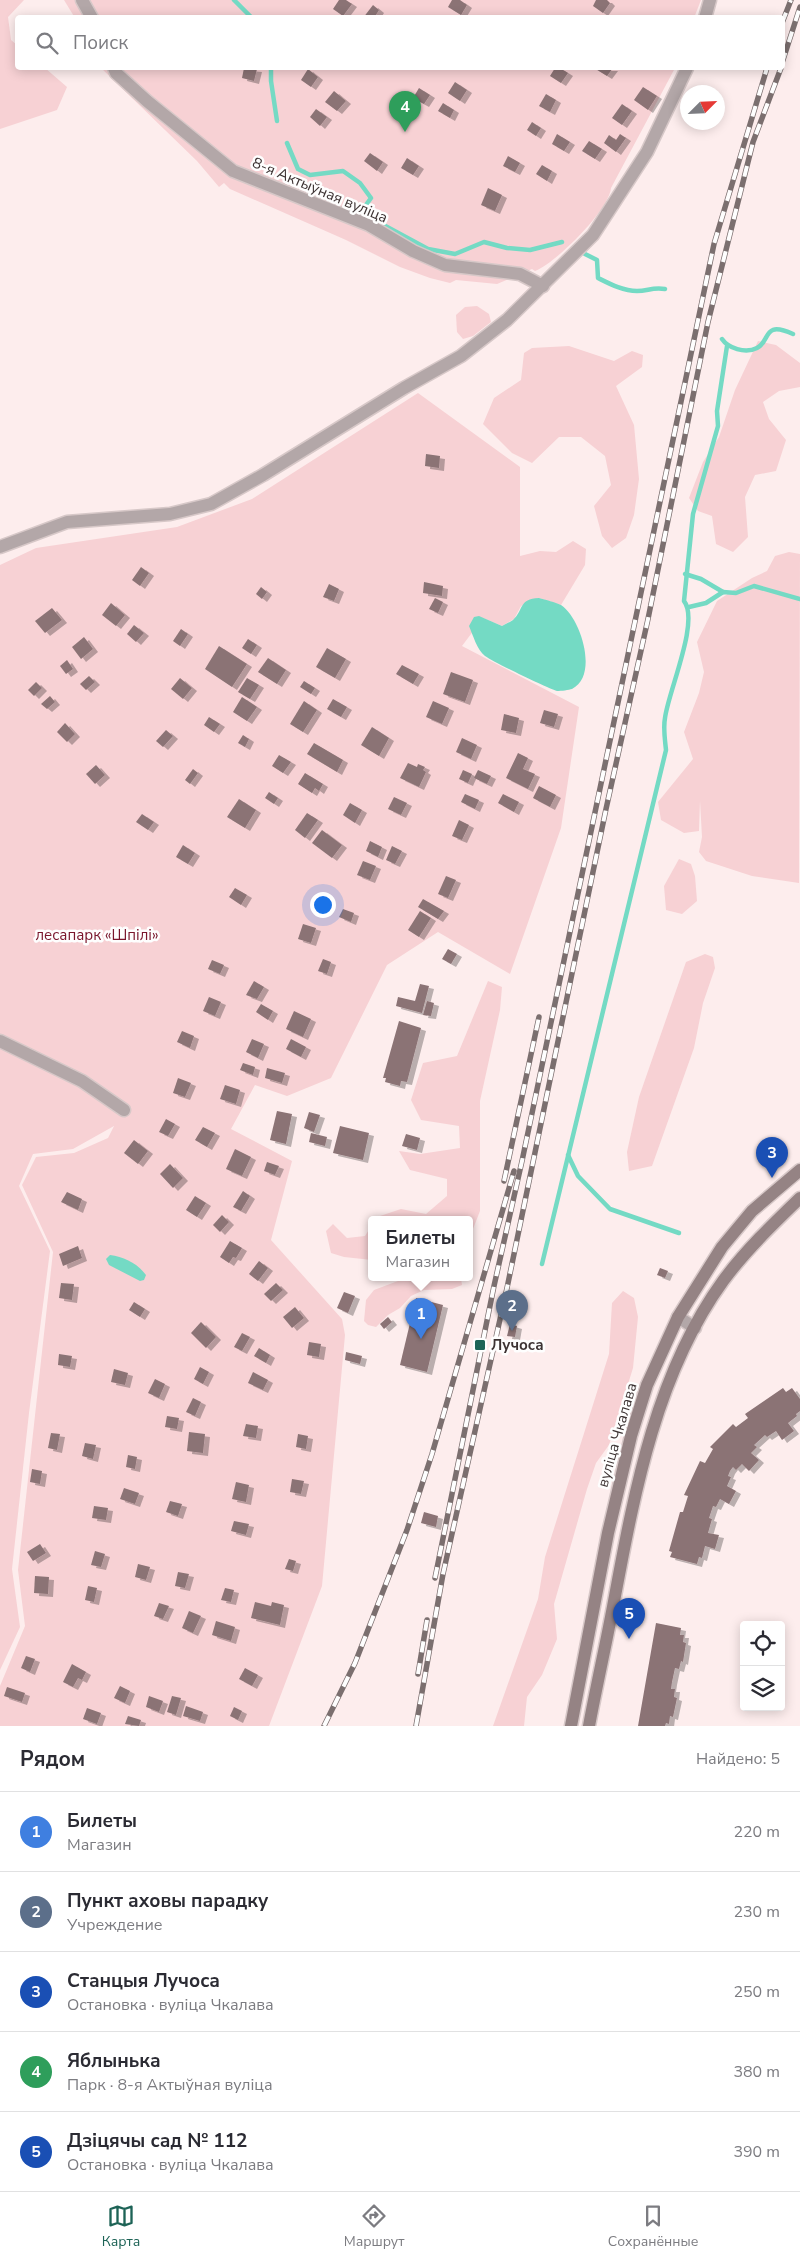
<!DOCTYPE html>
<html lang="ru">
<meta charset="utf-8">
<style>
:root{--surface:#fff;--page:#f7f7f7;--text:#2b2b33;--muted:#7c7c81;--line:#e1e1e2;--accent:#1d6356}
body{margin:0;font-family:"Nunito Sans",sans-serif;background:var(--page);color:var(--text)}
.controls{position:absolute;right:15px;bottom:15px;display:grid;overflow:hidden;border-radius:5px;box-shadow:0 2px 12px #0003}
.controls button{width:45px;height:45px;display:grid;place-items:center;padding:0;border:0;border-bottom:1px solid var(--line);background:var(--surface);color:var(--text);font:25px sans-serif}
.compass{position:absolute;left:680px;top:85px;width:45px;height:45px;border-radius:50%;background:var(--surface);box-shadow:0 2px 12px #0003;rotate:66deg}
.you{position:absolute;left:322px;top:904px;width:18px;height:18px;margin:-12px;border:4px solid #fff;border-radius:50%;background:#1a73e8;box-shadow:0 0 0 8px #1a73e833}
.badge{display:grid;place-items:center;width:32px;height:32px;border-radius:50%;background:var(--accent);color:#fff;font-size:16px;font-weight:700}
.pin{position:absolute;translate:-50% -41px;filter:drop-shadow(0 1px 2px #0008)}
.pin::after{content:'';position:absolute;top:26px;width:18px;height:15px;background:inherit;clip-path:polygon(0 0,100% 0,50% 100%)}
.popup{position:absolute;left:368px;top:1216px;width:105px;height:65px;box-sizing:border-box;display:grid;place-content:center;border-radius:5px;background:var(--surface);filter:drop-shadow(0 1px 4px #0005);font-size:16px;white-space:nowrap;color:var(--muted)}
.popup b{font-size:19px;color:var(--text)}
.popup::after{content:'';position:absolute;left:50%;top:100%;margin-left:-10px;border:10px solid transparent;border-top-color:var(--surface)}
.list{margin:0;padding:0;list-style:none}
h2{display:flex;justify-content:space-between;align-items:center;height:65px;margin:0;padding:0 20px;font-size:21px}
h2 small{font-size:16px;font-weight:400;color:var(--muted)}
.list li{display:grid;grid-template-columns:32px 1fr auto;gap:15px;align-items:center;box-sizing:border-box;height:80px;padding:0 20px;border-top:1px solid var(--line)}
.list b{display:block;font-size:19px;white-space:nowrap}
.list p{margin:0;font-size:16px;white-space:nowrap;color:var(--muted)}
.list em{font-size:16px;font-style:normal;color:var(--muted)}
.icon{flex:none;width:28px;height:28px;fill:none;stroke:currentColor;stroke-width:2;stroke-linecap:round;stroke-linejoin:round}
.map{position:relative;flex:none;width:800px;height:1726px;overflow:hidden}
.search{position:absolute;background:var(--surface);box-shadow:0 2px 12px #0003;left:15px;right:15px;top:15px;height:55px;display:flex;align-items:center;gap:12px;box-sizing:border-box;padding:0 18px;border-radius:5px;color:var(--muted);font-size:19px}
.sheet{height:465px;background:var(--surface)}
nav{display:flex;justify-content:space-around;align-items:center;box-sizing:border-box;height:70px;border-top:1px solid var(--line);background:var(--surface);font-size:14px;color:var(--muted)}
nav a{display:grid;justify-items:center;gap:2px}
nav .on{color:var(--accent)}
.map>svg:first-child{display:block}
.green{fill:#f7d1d4}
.water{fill:#74dac4}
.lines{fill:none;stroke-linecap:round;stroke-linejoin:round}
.stream{stroke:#74dac4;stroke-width:4.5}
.building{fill:#8b7375;filter:url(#shadow)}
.minor-casing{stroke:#d7c8c8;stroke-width:15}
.secondary-casing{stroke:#d7c8c8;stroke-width:15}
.minor{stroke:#b3a7a8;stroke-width:12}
.secondary{stroke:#958384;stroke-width:12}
.rail-casing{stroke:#7b6f6f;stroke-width:5.5}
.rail{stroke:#fefefe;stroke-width:4;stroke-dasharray:11;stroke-linecap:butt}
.poi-dot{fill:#1d6356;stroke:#fefefe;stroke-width:2}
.labels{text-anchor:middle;stroke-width:5;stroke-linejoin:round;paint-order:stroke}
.street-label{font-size:15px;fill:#3d3333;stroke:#fefefe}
.park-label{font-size:15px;fill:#79162c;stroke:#fefefe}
.poi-label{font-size:15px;font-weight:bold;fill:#3d3333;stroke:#fefefe;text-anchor:start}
</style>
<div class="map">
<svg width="800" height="1726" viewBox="0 0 800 1726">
<defs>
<filter id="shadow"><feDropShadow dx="5" dy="3" stdDeviation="0" flood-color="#0004"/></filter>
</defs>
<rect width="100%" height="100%" fill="#fdeded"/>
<g class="green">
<path d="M0 0H24L8 17 11 40 17 45 18 68H45L67 87 57 110 0 129Z"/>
<path d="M64 0H701L694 18H75Z"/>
<path d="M101 68H675L611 188C609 210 556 263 535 271L532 269 497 284 456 280 450 283 430 278 400 267 346 240 230 189 224 183 219 187 197 161Z"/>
<path d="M477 306 489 314 491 322 473 336 463 339 457 332 456 315 465 307Z"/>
<path d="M758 341 776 345 800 363V387L779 391 763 402 769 419 786 440 776 471 755 475 745 497 748 537 733 552 716 544 712 516 698 511 689 498 703 462 719 437 735 390Z"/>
<path d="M569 346 614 361 632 351 643 355 642 367 616 386 634 425 639 479 634 515 626 538 612 548 602 536 594 506 611 485 605 456 581 437H559L532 463 512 453 483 424 494 398 521 380 524 353 532 348Z"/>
<path d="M418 393 520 467V556L540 551 556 552 573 541 586 549 585 565 561 605 539 598 521 606 514 619 502 626 483 618 462 646 579 707 561 828 510 974 438 932 387 965 331 1078 287 1096 255 1085 231 1129 292 1161 271 1240 342 1319 345 1335 322 1586 269 1726H0V1686L25 1626 18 1570 53 1252 22 1185 36 1157 74 1153 108 1138 114 1126 73 1149 33 1154 19 1186 50 1251 29 1413 12 1569 20 1627 0 1670V565L36 548 177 527 252 499Z"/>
<path d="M789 552 800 554 799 883 752 876 706 861 699 852 702 837 700 801 699 831 684 833 661 820 658 802 693 759 684 732 699 693 704 672 697 642 717 601 752 578 767 571 775 556Z"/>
<path d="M679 859 691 864 695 876 697 901 682 914 666 910 664 886Z"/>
<path d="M705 954 713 957 715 968 703 1003 694 1048 652 1166 629 1171 627 1152 639 1097 686 962Z"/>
<path d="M488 981 502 987 500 1010 480 1101V1211L471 1234 470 1220H375L377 1217 401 1209 426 1214 447 1196V1179L410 1170 399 1151 420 1154 460 1148 459 1126 421 1120 411 1100 423 1063 457 1056Z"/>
<path d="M333 1224 347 1238 365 1236 372 1225V1260L344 1257 331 1253 326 1231Z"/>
<path d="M406 1278H461L462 1285 452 1289 424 1290 411 1296 400 1308 388 1315 376 1327 368 1325 364 1321 366 1300 374 1290Z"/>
<path d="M623 1291 634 1298 638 1317 633 1368 609 1445 596 1463 587 1489 554 1604 557 1639 542 1675 527 1697 524 1726H493L538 1599 545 1557 609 1354 612 1303Z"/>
</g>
<g class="water">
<path d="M539 598C546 600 555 602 561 605 581 618 599 676 572 689 569 690 561 691 557 691 547 688 495 663 485 656 477 650 473 635 469 626L474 617 479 616 502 626C506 624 510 622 513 620 524 610 518 599 539 598Z"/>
<path d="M110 1255C124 1257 137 1263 146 1275L144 1280 140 1281 109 1265 106 1259Z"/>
</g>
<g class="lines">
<g class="stream">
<path d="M234 0 252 18"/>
<path d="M271 68V81L277 121"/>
<path d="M287 143 298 169 310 175 343 171 360 183 371 198 363 209 365 215 428 249 455 254 484 242 507 248 530 250 562 242"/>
<path d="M585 254 597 260 598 278C610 284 623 291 637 291 648 291 652 287 665 289"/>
<path d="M722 339C728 348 745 354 757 348 771 341 762 320 793 334"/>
<path d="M685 574 701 579 723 592"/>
<path d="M689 607 706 603 723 592 736 593 754 586 800 599"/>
<path d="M568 1155 578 1176 610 1209 679 1233"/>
<path d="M542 1264 666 750C665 740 663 728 665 718 668 692 700 621 684 601L693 514 718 426 717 411 727 346"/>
</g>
</g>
<g class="building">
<path d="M339 0H346L352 4 343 16 333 9Z"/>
<path d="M452 0H460L467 5 461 15 448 7Z"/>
<path d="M596 0H607L610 3 603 13 593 6Z"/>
<path d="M373 5 379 10 374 18H363Z"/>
<path d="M244 68 257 69 254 81 242 78Z"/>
<path d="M555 68H560L568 73 561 83 550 76Z"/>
<path d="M594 68H613L607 76Z"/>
<path d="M308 69 318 77 311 87 301 80Z"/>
<path d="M455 82 467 90 460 101 448 93Z"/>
<path d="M643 87 657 96 648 110 634 100Z"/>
<path d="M419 88 430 95 424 104 413 98Z"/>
<path d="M334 91 346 101 337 111 325 102Z"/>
<path d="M546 94 556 100 550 112 539 106Z"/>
<path d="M443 103 454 110 450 118 438 111Z"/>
<path d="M622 104 632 111 622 125 612 118Z"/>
<path d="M316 109 327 117 320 126 310 117Z"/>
<path d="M532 122 541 128 536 136 527 130Z"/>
<path d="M557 134 570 142 564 151 552 144Z"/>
<path d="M620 134 626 138 616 152 604 143 609 135 616 140Z"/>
<path d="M589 141 602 149 595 159 582 151Z"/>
<path d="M370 153 383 162 377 171 364 161Z"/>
<path d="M508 156 520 163 515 172 503 166Z"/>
<path d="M407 158 419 166 413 175 401 168Z"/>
<path d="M542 165 552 171 547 181 536 174Z"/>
<path d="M488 188 502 195 495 211 481 205Z"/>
<path d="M426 454 440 456 439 468 425 466Z"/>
<path d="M141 567 149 573 140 586 132 580Z"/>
<path d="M424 582 443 586 442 596 423 593Z"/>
<path d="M329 584 339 589 334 601 323 597Z"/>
<path d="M261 587 267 592 262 599 256 594Z"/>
<path d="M435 598 443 602 438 613 429 609Z"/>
<path d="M111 603 125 615 116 626 102 615Z"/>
<path d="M52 608 62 620 45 633 35 621Z"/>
<path d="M134 625 144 633 136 642 127 634Z"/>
<path d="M181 629 188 634 180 646 173 641Z"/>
<path d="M84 637 93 649 81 659 72 647Z"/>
<path d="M248 639 257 645 251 654 242 648Z"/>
<path d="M219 646 247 664 232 687 205 669Z"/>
<path d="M327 648 346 659 335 678 316 667Z"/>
<path d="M268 658 286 670 277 684 258 672Z"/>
<path d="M67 660 73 669 66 674 60 666Z"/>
<path d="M402 665 419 674 413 684 396 674Z"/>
<path d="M451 672 473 680 465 702 443 694Z"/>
<path d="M89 676 95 682 86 690 80 684Z"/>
<path d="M180 678 192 688 183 699 171 689Z"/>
<path d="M247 678 259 685 250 699 238 692Z"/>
<path d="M304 681 315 688 311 694 300 687Z"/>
<path d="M36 682 42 688 34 696 28 690Z"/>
<path d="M50 696 55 702 47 709 41 704Z"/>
<path d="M242 697 257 707 247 721 233 712Z"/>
<path d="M333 699 347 707 341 717 327 709Z"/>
<path d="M304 701 317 710 303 732 290 724Z"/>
<path d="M433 701 449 708 442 724 426 717Z"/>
<path d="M544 710 558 714 554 727 540 723Z"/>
<path d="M504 714 519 718 516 733 501 730Z"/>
<path d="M209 717 220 724 214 732 204 725Z"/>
<path d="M65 723 75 734 67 742 57 732Z"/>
<path d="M372 727 389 738 379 756 361 745Z"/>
<path d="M166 730 173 736 163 747 156 741Z"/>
<path d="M243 735 249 739 245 747 238 743Z"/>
<path d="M462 738 477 745 471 759 456 752Z"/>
<path d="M314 743 343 760 337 772 307 754Z"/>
<path d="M518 753 528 758 523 769 535 774 528 789 506 778Z"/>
<path d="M279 755 291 762 283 773 272 766Z"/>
<path d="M408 763 417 767 418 764 425 767 423 770 426 772 419 787 400 778Z"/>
<path d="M96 765 105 775 95 784 86 774Z"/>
<path d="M193 769 198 773 190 784 185 780Z"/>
<path d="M463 770 472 774 468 783 459 779Z"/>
<path d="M478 770 491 776 487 784 474 778Z"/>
<path d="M305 773 323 784 319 791 315 788 312 793 298 784Z"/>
<path d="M539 786 556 795 550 807 533 798Z"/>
<path d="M269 792 278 798 274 804 265 798Z"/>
<path d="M465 794 479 800 475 809 461 802Z"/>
<path d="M503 794 519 802 514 812 498 803Z"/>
<path d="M394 797 407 803 401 815 388 809Z"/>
<path d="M239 799 256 810 245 828 227 817Z"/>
<path d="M350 803 362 810 355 823 343 815Z"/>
<path d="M307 813 318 820 305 838 295 830Z"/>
<path d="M142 814 154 822 148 830 136 822Z"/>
<path d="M459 820 469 825 462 840 452 836Z"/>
<path d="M322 830 342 845 332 858 312 843Z"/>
<path d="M370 841 382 847 378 857 366 851Z"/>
<path d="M183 845 195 853 188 864 176 857Z"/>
<path d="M392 846 402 851 395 864 386 860Z"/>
<path d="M363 861 376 866 370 880 357 875Z"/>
<path d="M446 876 456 880 448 898 438 894Z"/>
<path d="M235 888 247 895 241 905 229 897Z"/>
<path d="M423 899 444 911 438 919 418 907Z"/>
<path d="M343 909 354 913 351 922 339 917Z"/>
<path d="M420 911 431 918 419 937 408 930Z"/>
<path d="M303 924 316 928 311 943 298 939Z"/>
<path d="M448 949 457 954 451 964 442 959Z"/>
<path d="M323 959 331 962 327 974 318 971Z"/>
<path d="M212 960 224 965 220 974 208 969Z"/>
<path d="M254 981 264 987 257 999 246 995Z"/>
<path d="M420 984 429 986 422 1013 396 1006 398 997 415 1001Z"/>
<path d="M209 997 221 1002 215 1016 203 1011Z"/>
<path d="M427 1001 434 1003 431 1016 423 1015Z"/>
<path d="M261 1004 273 1011 268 1020 256 1012Z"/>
<path d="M294 1011 311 1019 303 1037 286 1029Z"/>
<path d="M399 1021 421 1028 407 1082 401 1081 400 1086 385 1082 386 1078H383Z"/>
<path d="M182 1031 194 1036 190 1048 177 1042Z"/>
<path d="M252 1039 264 1044 258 1058 246 1052Z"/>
<path d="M291 1039 306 1047 301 1057 286 1049Z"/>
<path d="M243 1063 255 1067 253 1075 240 1070Z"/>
<path d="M267 1068 285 1073 282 1083 265 1078Z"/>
<path d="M178 1078 191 1083 185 1097 173 1093Z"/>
<path d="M225 1085 240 1090 236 1104 220 1099Z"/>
<path d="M277 1111 292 1114 286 1144 270 1140Z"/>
<path d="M309 1112 320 1115 314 1132 304 1128Z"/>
<path d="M166 1119 175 1124 168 1136 159 1132Z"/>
<path d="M340 1126 369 1133 363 1160 333 1153Z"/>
<path d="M203 1127 215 1133 207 1147 195 1140Z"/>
<path d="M311 1133 327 1137 325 1146 309 1142Z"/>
<path d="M406 1134 420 1138 417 1150 402 1146Z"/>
<path d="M134 1140 148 1151 138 1164 124 1153Z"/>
<path d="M235 1149 251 1157 242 1176 226 1169Z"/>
<path d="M267 1162 279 1166 275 1175 264 1171Z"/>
<path d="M170 1164 183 1178 173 1188 160 1174Z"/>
<path d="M243 1191 250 1196 241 1211 233 1207Z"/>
<path d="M67 1192 82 1199 78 1210 61 1202Z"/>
<path d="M195 1196 206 1203 197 1217 186 1210Z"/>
<path d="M222 1215 229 1222 220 1232 213 1225Z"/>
<path d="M230 1241 242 1248 236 1258 233 1257 229 1263 220 1257Z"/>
<path d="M78 1246 82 1258 63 1266 59 1254Z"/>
<path d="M259 1261 268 1268 258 1281 249 1274Z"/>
<path d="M660 1268 668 1271 665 1278 657 1275Z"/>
<path d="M61 1283 74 1284 72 1300 59 1298Z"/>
<path d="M276 1283 283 1290 271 1301 264 1294Z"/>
<path d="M344 1292 355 1296 348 1313 337 1308Z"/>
<path d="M416 1298 443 1305 427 1372 400 1365Z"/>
<path d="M134 1302 145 1309 140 1317 129 1310Z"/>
<path d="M295 1307 304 1318 292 1328 283 1317Z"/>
<path d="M388 1317 392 1322 384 1329 380 1324Z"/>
<path d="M201 1322 216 1337 206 1348 191 1333Z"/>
<path d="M510 1324 517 1326 515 1337 507 1336Z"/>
<path d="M242 1333 250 1337 242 1351 234 1347Z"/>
<path d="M309 1342 321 1344 319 1357 307 1355Z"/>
<path d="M259 1348 270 1355 266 1363 254 1356Z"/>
<path d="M346 1352 362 1356 360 1364 345 1360Z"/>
<path d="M59 1354 72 1356 70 1367 58 1365Z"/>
<path d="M200 1367 209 1372 203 1384 194 1379Z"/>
<path d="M114 1369 128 1373 125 1385 111 1382Z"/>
<path d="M253 1372 268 1380 263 1390 248 1383Z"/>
<path d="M155 1379 165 1384 159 1398 148 1393Z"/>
<path d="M783 1388 786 1392 792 1388 800 1399V1411L796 1414 797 1416 788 1423 794 1431 782 1440 776 1431 767 1437 765 1435 754 1445 757 1447 751 1453 759 1460 749 1471 742 1464 736 1470 733 1467 730 1471 728 1476 731 1477 727 1486 736 1491 729 1504 720 1499 716 1507 713 1506 709 1518 712 1519 708 1533 719 1535 715 1549 705 1546 702 1558 699 1557 697 1564 670 1557 672 1552 669 1551 680 1512H683L688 1496 684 1495 700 1461 705 1463 713 1449 710 1447 733 1424 736 1427 748 1418 745 1414Z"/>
<path d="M193 1398 201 1402 195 1416 186 1412Z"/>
<path d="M167 1416 179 1418 177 1429 165 1427Z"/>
<path d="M246 1424 258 1426 256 1438 243 1436Z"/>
<path d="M189 1432 205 1434 203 1453 187 1451Z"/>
<path d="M51 1433 60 1434 57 1450 48 1448Z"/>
<path d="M298 1434 308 1436 306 1449 296 1447Z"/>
<path d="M85 1443 96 1445 93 1459 82 1456Z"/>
<path d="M128 1455 137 1457 135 1469 126 1467Z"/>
<path d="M32 1469 42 1471 40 1484 30 1482Z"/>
<path d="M292 1479 304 1481 301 1494 290 1492Z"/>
<path d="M236 1482 249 1485 246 1502 232 1499Z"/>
<path d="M124 1488 139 1493 135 1504 120 1499Z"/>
<path d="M170 1501 182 1504 178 1516 166 1512Z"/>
<path d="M94 1506 108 1508 106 1520 92 1518Z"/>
<path d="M424 1512 438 1516 436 1527 421 1523Z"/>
<path d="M234 1521 249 1524 246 1535 231 1531Z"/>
<path d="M40 1544 46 1553 33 1561 27 1552Z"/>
<path d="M95 1551 105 1554 101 1567 91 1565Z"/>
<path d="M289 1559 296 1561 293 1571 285 1569Z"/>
<path d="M138 1564 150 1567 146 1580 135 1577Z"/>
<path d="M178 1572 189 1574 185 1588 175 1586Z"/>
<path d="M35 1576 49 1577 48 1594 34 1593Z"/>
<path d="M88 1586 97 1588 94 1602 85 1600Z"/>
<path d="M225 1588 234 1590 231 1602 221 1600Z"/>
<path d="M255 1602 271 1606 272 1602 284 1605 280 1625 251 1618Z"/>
<path d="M159 1603 169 1606 163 1619 154 1616Z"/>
<path d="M189 1611 201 1616 193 1633 182 1628Z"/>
<path d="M216 1621 235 1627 231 1641 212 1635Z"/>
<path d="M656 1623 681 1628 680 1635H684L683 1642 686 1643 683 1662 681 1661 679 1669 675 1668 672 1682 671 1689H675L674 1697 677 1698 673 1717 670 1716 669 1724 666 1723 665 1726H638Z"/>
<path d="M26 1656 35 1659 30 1672 21 1668Z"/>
<path d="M72 1664 86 1672 82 1680 78 1678 73 1687 63 1682Z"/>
<path d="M245 1668 258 1675 252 1686 239 1679Z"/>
<path d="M120 1686 130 1691 125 1703 114 1698Z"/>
<path d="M7 1687 25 1693 22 1702 4 1696Z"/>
<path d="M149 1696 163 1701 159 1712 146 1707Z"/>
<path d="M172 1696 181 1698 176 1715 167 1712Z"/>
<path d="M186 1706 203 1712 200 1721 183 1716Z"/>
<path d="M234 1707 242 1711 238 1720 230 1716Z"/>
<path d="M87 1708 101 1713 97 1724 83 1719Z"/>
<path d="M128 1716 141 1720 139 1726 125 1724Z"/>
</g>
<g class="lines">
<defs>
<g id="minor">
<path d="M82 0 92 18"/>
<path d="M705 18 710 0"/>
<path d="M114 68 116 73 147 101 233 171 369 225 413 251 445 265 520 274 543 286"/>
<path d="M0 547 67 522 170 514 211 504 263 475 404 388 461 356 507 320 593 235 647 152 687 68"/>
<path d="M0 1041 82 1081 124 1110"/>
<path d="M678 1317 695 1328"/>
</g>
<g id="secondary">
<path d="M571 1726 608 1533 631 1436 647 1385 678 1317 722 1247 752 1211 800 1170"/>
<path d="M589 1726C597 1683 607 1640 615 1596 635 1489 657 1372 723 1281 745 1251 773 1224 800 1198"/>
</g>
</defs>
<use href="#minor" class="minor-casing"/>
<use href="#secondary" class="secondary-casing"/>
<use href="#minor" class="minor"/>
<use href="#secondary" class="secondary"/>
<defs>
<g id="rail">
<path d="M782 23 791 0"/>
<path d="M782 63 800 7"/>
<path d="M504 1181 539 1017"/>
<path d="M435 1578 494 1286 522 1161 714 244 767 68"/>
<path d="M418 1674 427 1620"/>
<path d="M324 1726 355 1663 407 1530 432 1454 514 1171"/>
<path d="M416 1726 443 1574 507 1288 606 809 648 619 708 322 753 142 781 68"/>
</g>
</defs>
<use href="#rail" class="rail-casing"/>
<use href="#rail" class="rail"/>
</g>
<rect class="poi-dot" x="474" y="1339" width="12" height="12" rx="2.5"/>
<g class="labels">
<g class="street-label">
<text transform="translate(320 190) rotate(23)" y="5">8-я Актыўная вуліца</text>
<text transform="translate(617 1435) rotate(-74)" y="5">вуліца Чкалава</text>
</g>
<g class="park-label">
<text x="97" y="940">лесапарк «Шпілі»</text>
</g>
<g class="poi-label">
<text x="491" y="1350">Лучоса</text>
</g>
</g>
</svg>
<div class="controls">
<button><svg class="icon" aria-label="locate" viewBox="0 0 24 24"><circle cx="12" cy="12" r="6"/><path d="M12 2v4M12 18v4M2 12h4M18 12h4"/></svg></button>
<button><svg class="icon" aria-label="layers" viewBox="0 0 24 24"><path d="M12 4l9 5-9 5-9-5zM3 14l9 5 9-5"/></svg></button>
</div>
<svg class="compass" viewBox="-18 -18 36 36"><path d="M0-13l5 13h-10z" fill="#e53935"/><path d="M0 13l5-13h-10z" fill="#7c7c81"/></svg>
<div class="you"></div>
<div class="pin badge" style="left:421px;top:1339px;background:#3f7fe0">1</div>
<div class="popup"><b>Билеты</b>Магазин</div>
<div class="pin badge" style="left:512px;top:1331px;background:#5c6f8a">2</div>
<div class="pin badge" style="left:772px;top:1178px;background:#1a4fb4">3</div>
<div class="pin badge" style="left:405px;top:132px;background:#2e9e5b">4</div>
<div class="pin badge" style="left:629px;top:1639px;background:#1a4fb4">5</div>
<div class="search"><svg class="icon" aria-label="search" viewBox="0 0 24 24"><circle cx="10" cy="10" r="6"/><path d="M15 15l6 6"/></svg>Поиск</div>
</div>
<section class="sheet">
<h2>Рядом<small>Найдено: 5</small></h2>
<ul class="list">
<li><span class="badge" style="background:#3f7fe0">1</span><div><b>Билеты</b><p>Магазин</p></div><em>220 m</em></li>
<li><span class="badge" style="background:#5c6f8a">2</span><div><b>Пункт аховы парадку</b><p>Учреждение</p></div><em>230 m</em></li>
<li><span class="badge" style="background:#1a4fb4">3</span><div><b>Станцыя Лучоса</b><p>Остановка · вуліца Чкалава</p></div><em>250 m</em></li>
<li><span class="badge" style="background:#2e9e5b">4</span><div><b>Яблынька</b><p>Парк · 8-я Актыўная вуліца</p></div><em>380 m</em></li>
<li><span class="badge" style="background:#1a4fb4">5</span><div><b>Дзіцячы сад № 112</b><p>Остановка · вуліца Чкалава</p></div><em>390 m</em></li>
</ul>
</section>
<nav>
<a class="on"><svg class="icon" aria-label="map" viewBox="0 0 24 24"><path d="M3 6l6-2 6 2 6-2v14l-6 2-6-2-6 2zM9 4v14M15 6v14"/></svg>Карта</a>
<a><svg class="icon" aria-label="directions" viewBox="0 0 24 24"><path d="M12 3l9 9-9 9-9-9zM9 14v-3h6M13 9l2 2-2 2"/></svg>Маршрут</a>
<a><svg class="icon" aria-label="saved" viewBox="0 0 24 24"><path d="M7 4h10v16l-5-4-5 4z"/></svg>Сохранённые</a>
</nav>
